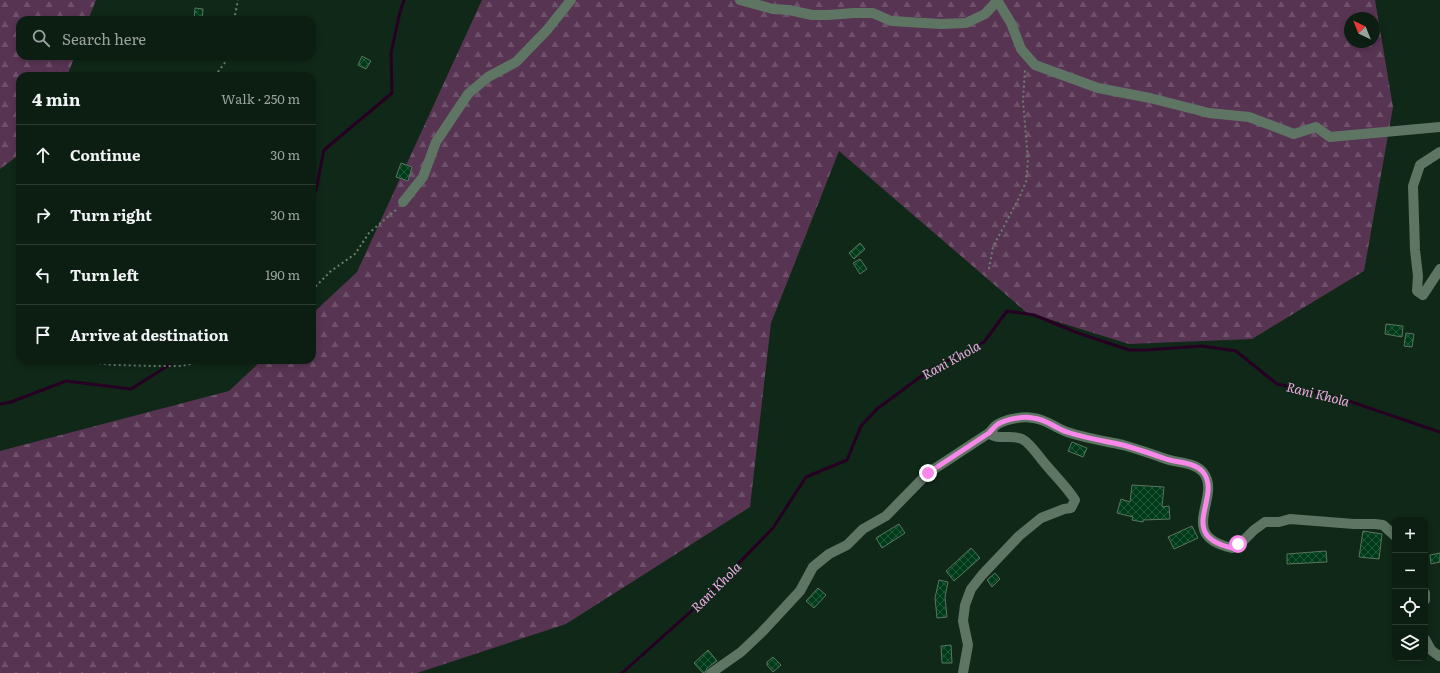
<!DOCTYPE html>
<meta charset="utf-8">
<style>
:root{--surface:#0c1e11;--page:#15271a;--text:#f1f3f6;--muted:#9aa29f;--line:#2c3c31}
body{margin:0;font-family:Literata,serif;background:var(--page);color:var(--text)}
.controls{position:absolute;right:12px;bottom:12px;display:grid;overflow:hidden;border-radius:8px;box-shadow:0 2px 6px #0003}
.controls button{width:36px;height:36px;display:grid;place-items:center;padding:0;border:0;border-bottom:1px solid var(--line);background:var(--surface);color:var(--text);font:20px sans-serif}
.compass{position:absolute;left:1344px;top:12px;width:36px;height:36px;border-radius:50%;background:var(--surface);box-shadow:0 2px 6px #0003;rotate:317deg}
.stop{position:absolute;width:12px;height:12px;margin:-9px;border:3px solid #f888e9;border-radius:50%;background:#fff}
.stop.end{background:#f888e9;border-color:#fff;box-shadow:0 1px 4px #0008}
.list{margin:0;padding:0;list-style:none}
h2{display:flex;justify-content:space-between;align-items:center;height:52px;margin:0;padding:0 16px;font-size:17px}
h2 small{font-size:13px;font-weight:400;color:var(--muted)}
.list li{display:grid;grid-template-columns:26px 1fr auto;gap:12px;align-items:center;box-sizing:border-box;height:60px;padding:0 16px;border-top:1px solid var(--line)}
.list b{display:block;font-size:15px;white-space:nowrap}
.list em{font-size:13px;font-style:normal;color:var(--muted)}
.icon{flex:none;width:22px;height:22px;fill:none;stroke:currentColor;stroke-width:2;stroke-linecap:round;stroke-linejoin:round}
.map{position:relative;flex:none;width:1440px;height:673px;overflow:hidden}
.search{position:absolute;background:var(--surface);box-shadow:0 2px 6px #0003;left:16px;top:16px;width:300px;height:44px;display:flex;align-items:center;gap:10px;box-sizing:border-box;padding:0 14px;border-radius:12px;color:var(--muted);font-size:15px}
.panel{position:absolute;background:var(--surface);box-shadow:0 2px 6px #0003;left:16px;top:72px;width:300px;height:292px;border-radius:12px}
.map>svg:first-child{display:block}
.forest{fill:url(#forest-firs);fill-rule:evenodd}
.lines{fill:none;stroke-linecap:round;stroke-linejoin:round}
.stream{stroke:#260023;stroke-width:3}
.building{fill:url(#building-cross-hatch);stroke:#5a7460}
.path{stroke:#6b7f70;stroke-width:2;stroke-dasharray:2 3;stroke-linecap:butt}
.minor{stroke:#5e7564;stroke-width:10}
.route{stroke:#f888e9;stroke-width:5}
.labels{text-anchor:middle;stroke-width:3;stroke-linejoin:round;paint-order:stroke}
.water-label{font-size:13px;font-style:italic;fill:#f3ace8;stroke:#102817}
</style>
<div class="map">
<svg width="1440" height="673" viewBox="0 0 1440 673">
<defs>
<pattern id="forest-firs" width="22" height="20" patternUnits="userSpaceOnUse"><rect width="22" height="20" fill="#583453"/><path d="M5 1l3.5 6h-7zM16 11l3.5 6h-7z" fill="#6f516b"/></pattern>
<pattern id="building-cross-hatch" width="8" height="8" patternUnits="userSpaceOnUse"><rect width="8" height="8" fill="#003c1a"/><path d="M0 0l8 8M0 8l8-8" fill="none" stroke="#25583b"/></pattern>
</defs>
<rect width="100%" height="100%" fill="#102817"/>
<g class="forest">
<path d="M0 0H96L88 20H20V56H75L67 76H20V154L0 169Z"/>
<path d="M482 0H1375L1393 107 1364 271 1252 339 1129 344 1026 312 839 151 771 323 750 507 566 624 417 673H0V451L229 391 262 360H312V314L357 272ZM1350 18H1374V42H1350Z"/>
</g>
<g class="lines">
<g class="stream">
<path d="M312 200 316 190 324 150 392 93 391 53 400 12 404 0"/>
<path d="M0 404 11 402 66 381 131 389 177 360"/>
<path d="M622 673 697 606 773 528 806 477 847 460 861 426 877 409 931 369 984 342 1007 311 1034 315 1078 333 1129 350H1146L1202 346 1236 351 1277 384 1337 397 1440 432"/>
</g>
</g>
<g class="building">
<path d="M195 8 203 9 202 20 194 19Z"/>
<path d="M362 56 371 61 366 69 358 65Z"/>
<path d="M401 163 412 167 408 181 396 177Z"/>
<path d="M860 243 865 249 854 259 849 253Z"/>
<path d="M860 259 867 269 860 274 853 263Z"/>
<path d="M1386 324 1403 326 1402 337 1385 334Z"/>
<path d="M1406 333 1414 334 1412 347 1404 346Z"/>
<path d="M1072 442 1087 448 1083 457 1068 451Z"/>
<path d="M1132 485 1164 487 1162 507 1169 506 1170 519 1143 520V522L1132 520 1133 517 1117 513 1121 499 1130 502Z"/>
<path d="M899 524 905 533 882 548 876 538Z"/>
<path d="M1192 526 1198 538 1174 549 1168 537Z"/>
<path d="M1363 531 1382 534 1379 559 1359 557Z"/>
<path d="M971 548 980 558 954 581 946 571Z"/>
<path d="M1326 551 1327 562 1287 564V554Z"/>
<path d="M1440 553V562L1431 564 1430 555Z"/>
<path d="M995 573 1000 579 992 587 987 580Z"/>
<path d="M939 580 948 582 945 597 947 617 937 618 935 598Z"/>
<path d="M818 588 826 595 814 608 806 601Z"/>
<path d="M951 645 952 663H942L941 646Z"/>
<path d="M708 650 717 661 707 668 705 673H703L694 663Z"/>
<path d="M773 657 781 665 773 672 767 665V662Z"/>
</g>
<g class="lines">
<g class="path">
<path d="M234 20 238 0"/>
<path d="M215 76 226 61V56"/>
<path d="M989 269 993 247 1019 198 1026 182 1028 160 1023 101 1025 70 1026 69"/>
<path d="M312 290 331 271 355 254 369 233 397 209"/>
<path d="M69 360 114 365 154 366H182L207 360"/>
</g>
<g class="minor">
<path d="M740 0 773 9 789 10 812 15H828L854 13H873L891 21 941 24 966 23 985 14 998 0"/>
<path d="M997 0 1011 23 1021 49 1035 65 1098 88 1150 98 1209 113 1249 117 1294 134 1316 127 1330 137 1440 127"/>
<path d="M1440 152 1420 165 1413 186 1415 250 1418 276 1417 291 1423 295 1440 269"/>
<path d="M403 202 423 177 436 142 468 94 488 77 516 62 547 30 571 0"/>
<path d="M1425 593V600"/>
<path d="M1425 639 1431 650 1439 656 1440 655"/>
<path d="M711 673 741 652 762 632 800 591 813 567 829 554 847 545 863 529 886 516 928 473 989 433"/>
<path d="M963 673 968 645 963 621 965 605 971 589 982 575 1019 536 1041 518 1064 509 1071 508 1075 500C1067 487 1057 478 1047 466 1040 459 1031 443 1022 439 1011 434 998 441 989 433 992 430 994 426 998 424 1007 419 1023 416 1033 418 1046 419 1055 428 1067 432 1085 438 1104 441 1123 445 1137 449 1152 454 1166 459 1178 463 1194 462 1203 472 1223 497 1175 535 1232 548L1243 541 1254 530 1265 522H1279L1290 519 1354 524H1375L1383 525 1395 536"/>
</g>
</g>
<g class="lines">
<path class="route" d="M928 473 989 433C992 430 995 426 998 424 1007 419 1023 416 1033 418 1046 419 1055 428 1067 432 1085 438 1104 441 1123 445 1137 449 1152 454 1166 459 1178 463 1194 462 1203 472 1223 497 1175 535 1232 548L1238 544"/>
</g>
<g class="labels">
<g class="water-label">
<text transform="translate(951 360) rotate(-29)" y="5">Rani Khola</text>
<text transform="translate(1318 394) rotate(14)" y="5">Rani Khola</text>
<text transform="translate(716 587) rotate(-45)" y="5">Rani Khola</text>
</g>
</g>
</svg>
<div class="controls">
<button>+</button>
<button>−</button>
<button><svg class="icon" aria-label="locate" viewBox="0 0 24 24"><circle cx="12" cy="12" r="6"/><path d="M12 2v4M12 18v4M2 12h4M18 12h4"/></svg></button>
<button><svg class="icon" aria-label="layers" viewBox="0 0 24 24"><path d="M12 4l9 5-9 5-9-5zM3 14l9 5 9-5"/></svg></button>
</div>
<svg class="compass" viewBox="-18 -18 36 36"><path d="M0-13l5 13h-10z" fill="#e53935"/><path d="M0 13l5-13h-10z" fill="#9aa29f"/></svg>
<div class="stop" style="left:1238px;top:544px"></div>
<div class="stop end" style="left:928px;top:473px"></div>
<div class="search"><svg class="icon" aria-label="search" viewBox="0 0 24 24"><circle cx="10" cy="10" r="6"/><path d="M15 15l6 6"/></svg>Search here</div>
<section class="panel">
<h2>4 min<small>Walk · 250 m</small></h2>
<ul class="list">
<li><svg class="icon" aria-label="ahead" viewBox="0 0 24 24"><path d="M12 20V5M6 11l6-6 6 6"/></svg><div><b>Continue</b></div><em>30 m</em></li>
<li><svg class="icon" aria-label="right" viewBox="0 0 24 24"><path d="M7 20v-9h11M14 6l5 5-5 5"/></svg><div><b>Turn right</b></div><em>30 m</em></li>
<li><svg class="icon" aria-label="left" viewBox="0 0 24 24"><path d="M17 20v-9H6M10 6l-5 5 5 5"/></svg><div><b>Turn left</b></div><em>190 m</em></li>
<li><svg class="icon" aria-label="arrive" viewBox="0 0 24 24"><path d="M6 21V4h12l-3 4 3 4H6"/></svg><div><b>Arrive at destination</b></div></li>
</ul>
</section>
</div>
